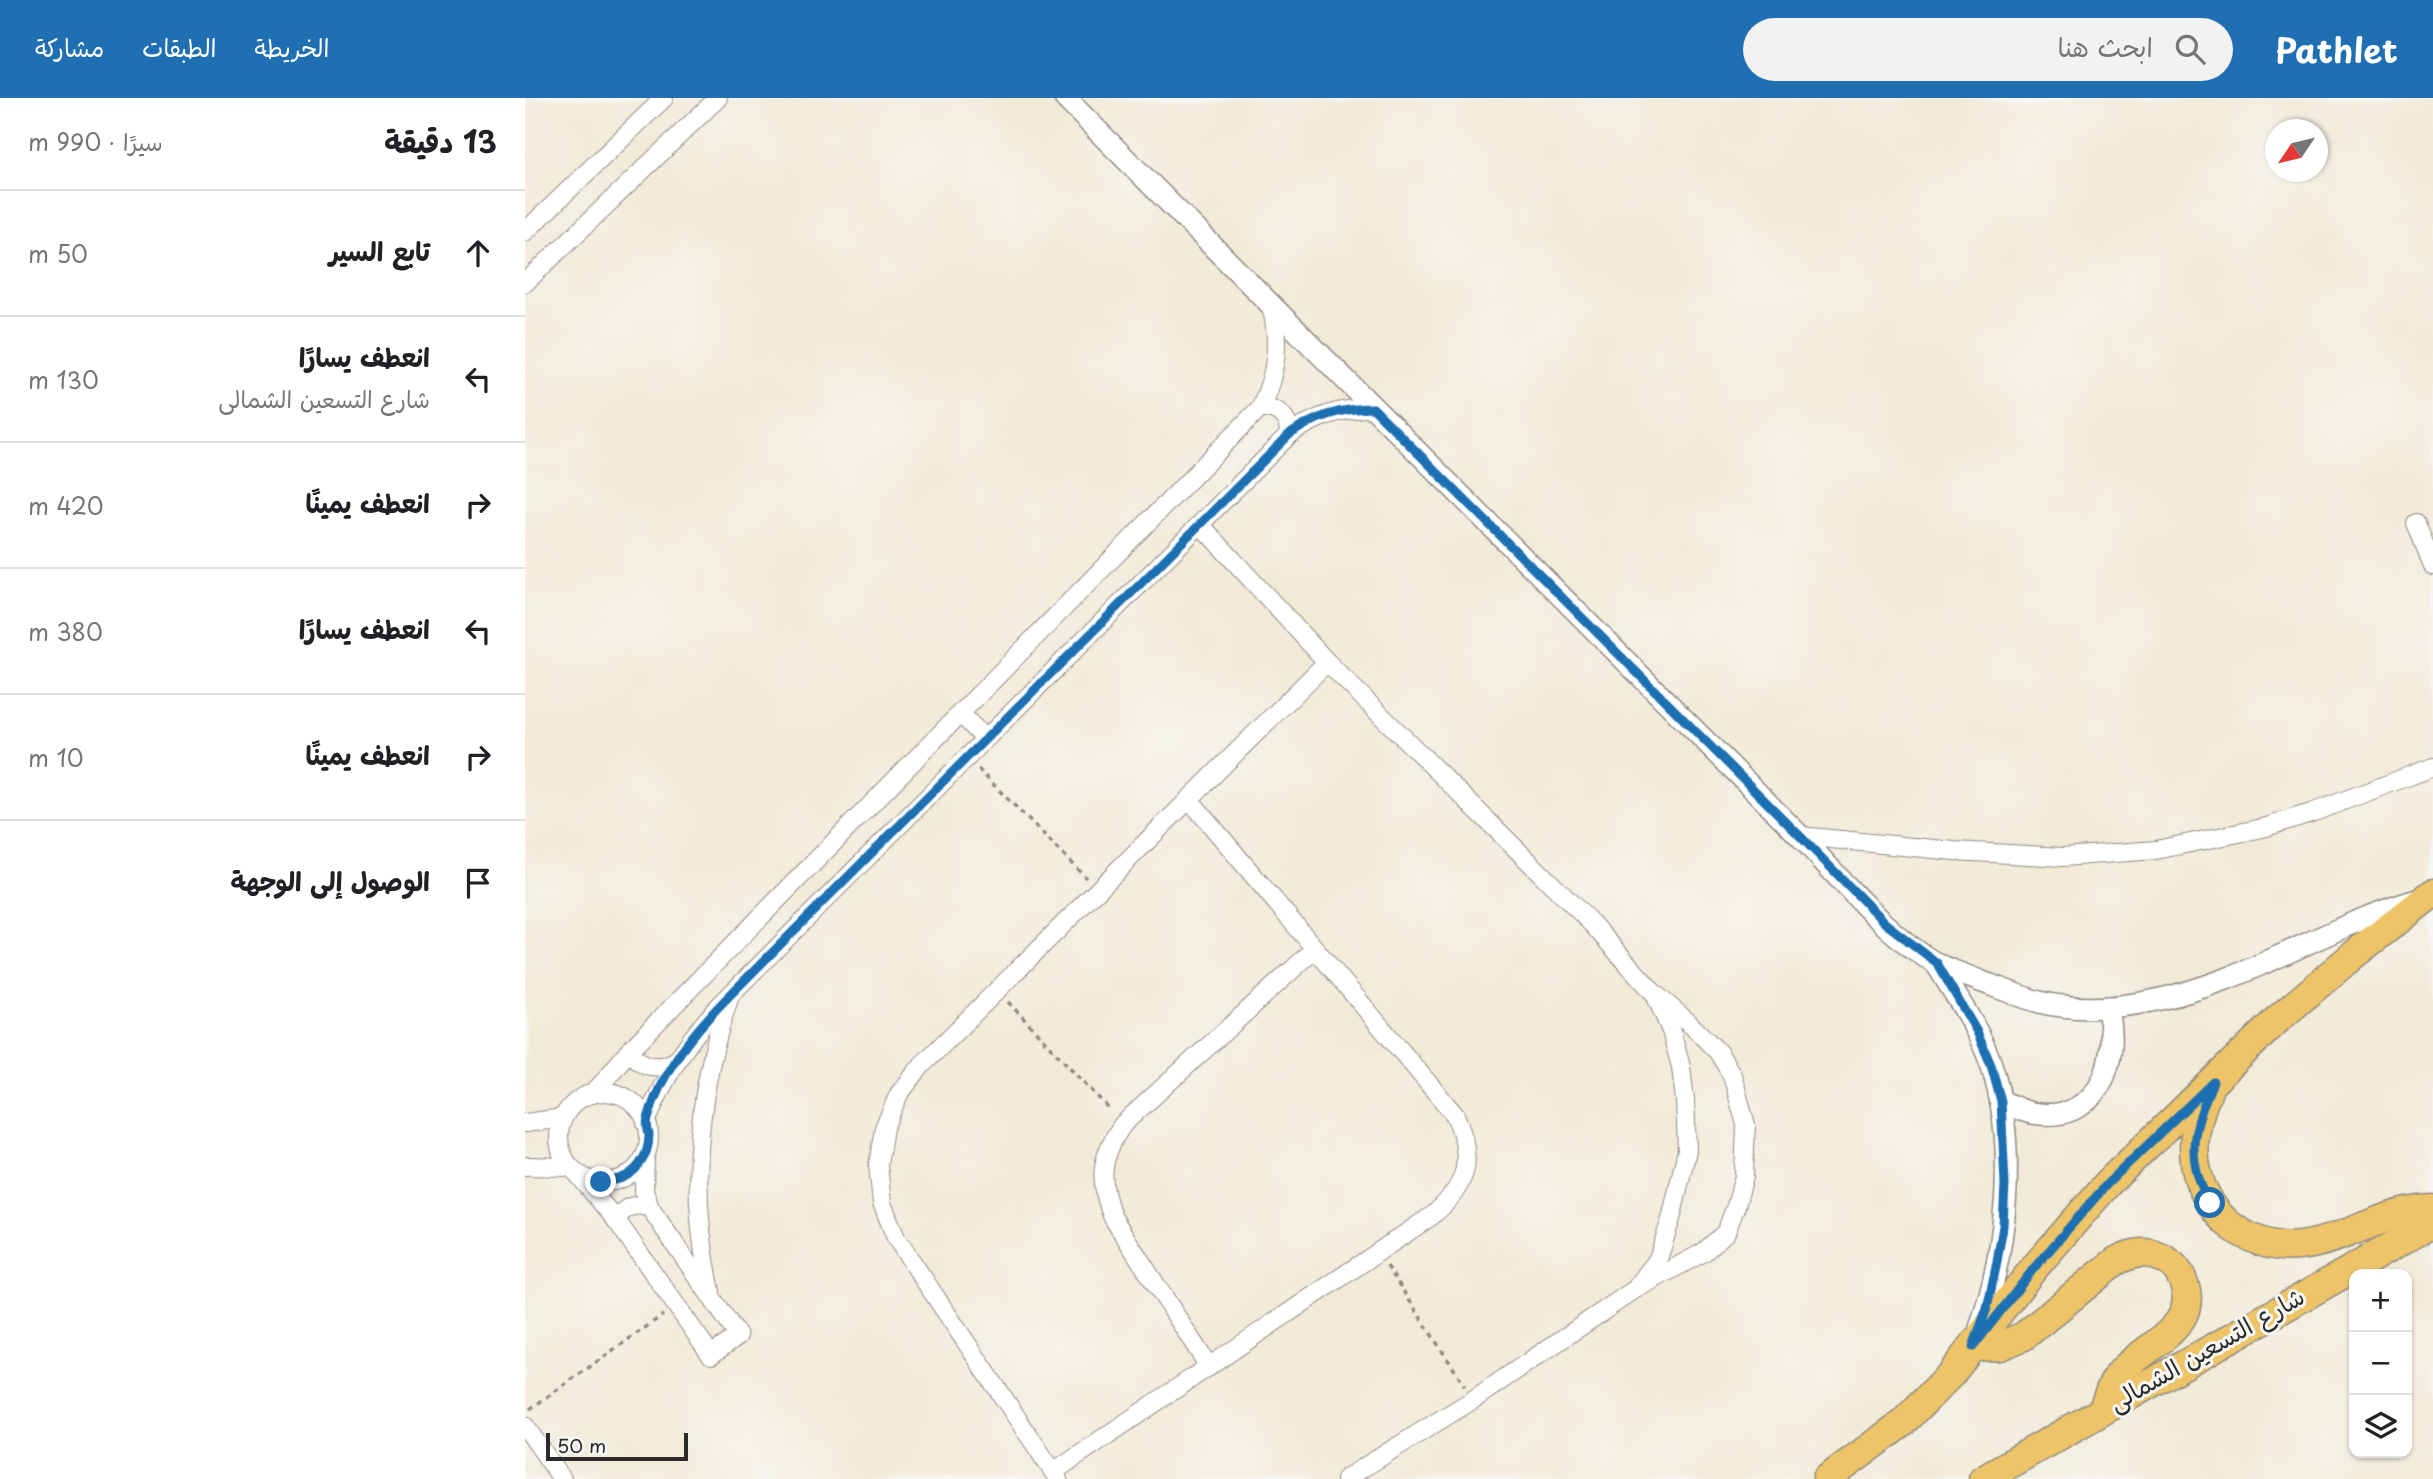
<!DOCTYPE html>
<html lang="ar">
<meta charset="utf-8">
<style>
:root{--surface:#fff;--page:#f2f2f2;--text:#202124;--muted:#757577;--line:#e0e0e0;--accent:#1f6fb2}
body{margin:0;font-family:"Playpen Sans","Playpen Sans Arabic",sans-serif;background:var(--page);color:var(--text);direction:rtl}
.controls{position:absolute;right:21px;bottom:21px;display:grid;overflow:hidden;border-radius:14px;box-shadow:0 2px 5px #0004}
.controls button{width:63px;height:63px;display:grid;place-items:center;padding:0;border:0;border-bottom:2px solid var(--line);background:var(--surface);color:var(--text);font:35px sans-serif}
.compass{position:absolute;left:1740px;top:21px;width:63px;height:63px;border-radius:50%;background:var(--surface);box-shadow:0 2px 5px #0004;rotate:235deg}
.scale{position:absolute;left:21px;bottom:18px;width:142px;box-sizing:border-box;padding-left:7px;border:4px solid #2b2b2b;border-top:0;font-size:19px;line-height:24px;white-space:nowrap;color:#2b2b2b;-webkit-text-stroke:5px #f6f6f2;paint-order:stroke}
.stop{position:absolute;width:21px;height:21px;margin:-16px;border:5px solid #1f6fb2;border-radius:50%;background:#fff}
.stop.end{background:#1f6fb2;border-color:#fff;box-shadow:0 2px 7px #0008}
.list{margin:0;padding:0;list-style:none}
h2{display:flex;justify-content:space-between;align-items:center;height:91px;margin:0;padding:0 28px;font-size:30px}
h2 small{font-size:23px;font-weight:400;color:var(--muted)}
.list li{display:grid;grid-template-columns:46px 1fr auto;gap:21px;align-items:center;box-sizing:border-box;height:126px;padding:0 28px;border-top:2px solid var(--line)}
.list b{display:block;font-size:26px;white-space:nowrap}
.list p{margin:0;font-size:23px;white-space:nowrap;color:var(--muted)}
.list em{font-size:23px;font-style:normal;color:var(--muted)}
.icon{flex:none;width:38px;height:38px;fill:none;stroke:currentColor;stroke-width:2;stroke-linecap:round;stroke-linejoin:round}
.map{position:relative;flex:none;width:1908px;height:1381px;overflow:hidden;direction:ltr}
header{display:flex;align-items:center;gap:42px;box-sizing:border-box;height:98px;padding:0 35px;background:var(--accent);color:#fff}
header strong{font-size:33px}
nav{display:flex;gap:38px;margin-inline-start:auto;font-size:24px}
.search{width:490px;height:63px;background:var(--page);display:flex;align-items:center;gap:18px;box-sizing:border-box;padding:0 24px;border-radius:38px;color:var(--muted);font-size:26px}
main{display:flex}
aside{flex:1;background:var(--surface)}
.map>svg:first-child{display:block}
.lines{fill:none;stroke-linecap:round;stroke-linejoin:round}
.minor-casing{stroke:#8e8a81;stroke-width:20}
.tertiary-casing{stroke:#8e8a81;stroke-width:24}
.primary-casing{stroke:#8e8a81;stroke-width:31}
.path{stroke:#8e8a81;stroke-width:3.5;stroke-dasharray:5 5;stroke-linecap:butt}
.minor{stroke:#fff;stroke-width:18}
.tertiary{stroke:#fff;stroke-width:21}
.primary{stroke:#eec469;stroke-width:28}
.route{stroke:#1f6fb2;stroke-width:9}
.labels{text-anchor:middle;stroke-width:6;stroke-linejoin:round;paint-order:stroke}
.street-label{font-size:24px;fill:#2b2b2b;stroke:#f6f6f2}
</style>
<header>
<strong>Pathlet</strong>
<div class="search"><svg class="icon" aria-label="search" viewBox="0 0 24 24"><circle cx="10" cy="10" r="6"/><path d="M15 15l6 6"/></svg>ابحث هنا</div>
<nav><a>الخريطة</a><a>الطبقات</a><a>مشاركة</a></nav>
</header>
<main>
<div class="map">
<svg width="1908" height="1381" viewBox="0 0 1908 1381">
<rect width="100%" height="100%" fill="#f6f6f2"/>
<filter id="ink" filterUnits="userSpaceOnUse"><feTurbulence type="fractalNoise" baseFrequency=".0143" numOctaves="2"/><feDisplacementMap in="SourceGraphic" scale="14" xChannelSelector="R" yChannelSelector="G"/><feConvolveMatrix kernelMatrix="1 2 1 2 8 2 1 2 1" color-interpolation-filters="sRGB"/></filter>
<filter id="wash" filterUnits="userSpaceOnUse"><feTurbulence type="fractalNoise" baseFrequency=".00686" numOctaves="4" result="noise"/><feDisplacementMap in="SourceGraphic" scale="28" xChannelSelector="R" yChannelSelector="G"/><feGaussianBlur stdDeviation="1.57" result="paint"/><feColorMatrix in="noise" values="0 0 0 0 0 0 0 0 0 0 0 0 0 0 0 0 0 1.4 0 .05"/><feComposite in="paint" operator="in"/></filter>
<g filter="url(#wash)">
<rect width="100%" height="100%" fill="#f2ead7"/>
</g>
<g filter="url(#ink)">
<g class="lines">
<defs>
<g id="minor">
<path d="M0 134 139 0"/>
<path d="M0 185 193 0"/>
<path d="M735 310C753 309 764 319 764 337"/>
<path d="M1891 425 1908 468"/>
<path d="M675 426 802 564 1067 826 1128 894 1162 923 1193 954 1207 977 1221 1027 1219 1078 1211 1108 1201 1134 1179 1154 1109 1192 949 1301 820 1381"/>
<path d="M435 615 460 641"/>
<path d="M1275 738 1429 753 1538 759 1631 752 1738 730 1789 714 1908 669"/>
<path d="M104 953C116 969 132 973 150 963"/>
<circle cx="79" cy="1039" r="45"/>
<path d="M68 996 104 953 735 310C752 275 755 244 746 207"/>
<path d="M0 1025 38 1020"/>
<path d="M121 1025C139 979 160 946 192 910L764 337C791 318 816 310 848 310"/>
<path d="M0 1068 45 1069"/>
<path d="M51 1074 91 1122 186 1257 213 1238 125 1110 119 1093 120 1058"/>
<path d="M91 1122C99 1109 110 1104 125 1110"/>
<path d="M1113 1187 1133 1161 1146 1121 1162 1052 1160 1002 1156 969 1146 933 1132 901"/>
<path d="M186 1193C164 1094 171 996 204 901"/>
<path d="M684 1269 588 1120C573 1083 575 1059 598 1026L790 851"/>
<path d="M0 1328 37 1381"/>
<path d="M528 1374 908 1117C944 1086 949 1060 930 1017L664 701"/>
<path d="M533 1381 371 1140 357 1105 353 1067 359 1030 374 996 397 967 802 564"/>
</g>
<g id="tertiary">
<path d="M540 0 1275 738C1317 782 1358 834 1410 865 1424 872 1440 877 1455 883 1474 890 1494 898 1514 904 1575 919 1645 902 1701 881 1766 856 1825 821 1892 802"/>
<path d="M1411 865C1431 899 1455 932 1467 969 1493 1052 1481 1153 1454 1233"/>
<path d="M1476 1003C1486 1007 1496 1013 1507 1015 1573 1027 1597 963 1582 909"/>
</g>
<g id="primary">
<path d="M1683 993C1667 1029 1662 1066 1683 1101 1693 1119 1708 1132 1727 1140 1790 1170 1845 1111 1908 1111"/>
<path d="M1448 1249 1475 1248 1499 1238 1591 1163C1605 1156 1618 1152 1632 1158 1644 1162 1654 1171 1658 1183 1677 1228 1621 1247 1597 1273 1587 1284 1583 1297 1578 1311"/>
<path d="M1302 1381 1378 1325 1426 1276 1509 1170 1583 1085 1753 921 1827 858 1908 795"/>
<path d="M1458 1381 1908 1125"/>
</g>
</defs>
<use href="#minor" class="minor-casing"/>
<use href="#tertiary" class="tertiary-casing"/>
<use href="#primary" class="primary-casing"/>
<g class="path">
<path d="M453 671 561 780"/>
<path d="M483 904 586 1013"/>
<path d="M862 1168 940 1288"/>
<path d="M5 1311 138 1217"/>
</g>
<use href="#minor" class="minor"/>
<use href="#tertiary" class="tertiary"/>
<use href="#primary" class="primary"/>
</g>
</g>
<g class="lines" filter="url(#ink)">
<path class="route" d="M76 1084C91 1083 104 1080 114 1067 121 1058 124 1048 124 1037 123 1031 121 1027 123 1021 136 972 171 931 206 896L764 337C791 318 816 310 848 310L1275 738 1360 825 1412 865 1452 934 1466 967 1476 1003 1480 1086 1478 1128 1471 1169 1462 1210 1448 1249 1509 1170 1583 1085 1688 984C1668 1029 1659 1060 1685 1105"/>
</g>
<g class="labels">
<g class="street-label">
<text transform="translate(1682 1252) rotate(-30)" y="8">شارع التسعين الشمالى</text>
</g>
</g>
</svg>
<div class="controls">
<button>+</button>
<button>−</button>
<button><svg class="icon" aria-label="layers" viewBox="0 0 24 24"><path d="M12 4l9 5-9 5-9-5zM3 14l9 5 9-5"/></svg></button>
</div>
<svg class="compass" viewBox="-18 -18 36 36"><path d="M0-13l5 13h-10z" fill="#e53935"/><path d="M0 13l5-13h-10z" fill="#757577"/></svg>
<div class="scale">50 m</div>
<div class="stop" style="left:1685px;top:1105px"></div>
<div class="stop end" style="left:76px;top:1084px"></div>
</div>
<aside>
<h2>13 دقيقة<small>سيرًا · 990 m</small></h2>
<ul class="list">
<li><svg class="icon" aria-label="ahead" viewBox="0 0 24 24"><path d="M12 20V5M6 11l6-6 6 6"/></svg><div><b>تابع السير</b></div><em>50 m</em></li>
<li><svg class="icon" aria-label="left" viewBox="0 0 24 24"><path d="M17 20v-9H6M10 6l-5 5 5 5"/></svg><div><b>انعطف يسارًا</b><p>شارع التسعين الشمالى</p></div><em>130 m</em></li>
<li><svg class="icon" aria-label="right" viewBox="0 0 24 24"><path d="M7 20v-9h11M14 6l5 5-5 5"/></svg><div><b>انعطف يمينًا</b></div><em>420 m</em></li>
<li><svg class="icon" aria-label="left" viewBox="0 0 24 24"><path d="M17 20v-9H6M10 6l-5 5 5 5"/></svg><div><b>انعطف يسارًا</b></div><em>380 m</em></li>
<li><svg class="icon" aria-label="right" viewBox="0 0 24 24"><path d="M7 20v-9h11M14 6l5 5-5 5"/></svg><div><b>انعطف يمينًا</b></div><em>10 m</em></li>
<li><svg class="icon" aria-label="arrive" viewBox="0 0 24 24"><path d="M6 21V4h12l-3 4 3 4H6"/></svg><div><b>الوصول إلى الوجهة</b></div></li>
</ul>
</aside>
</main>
